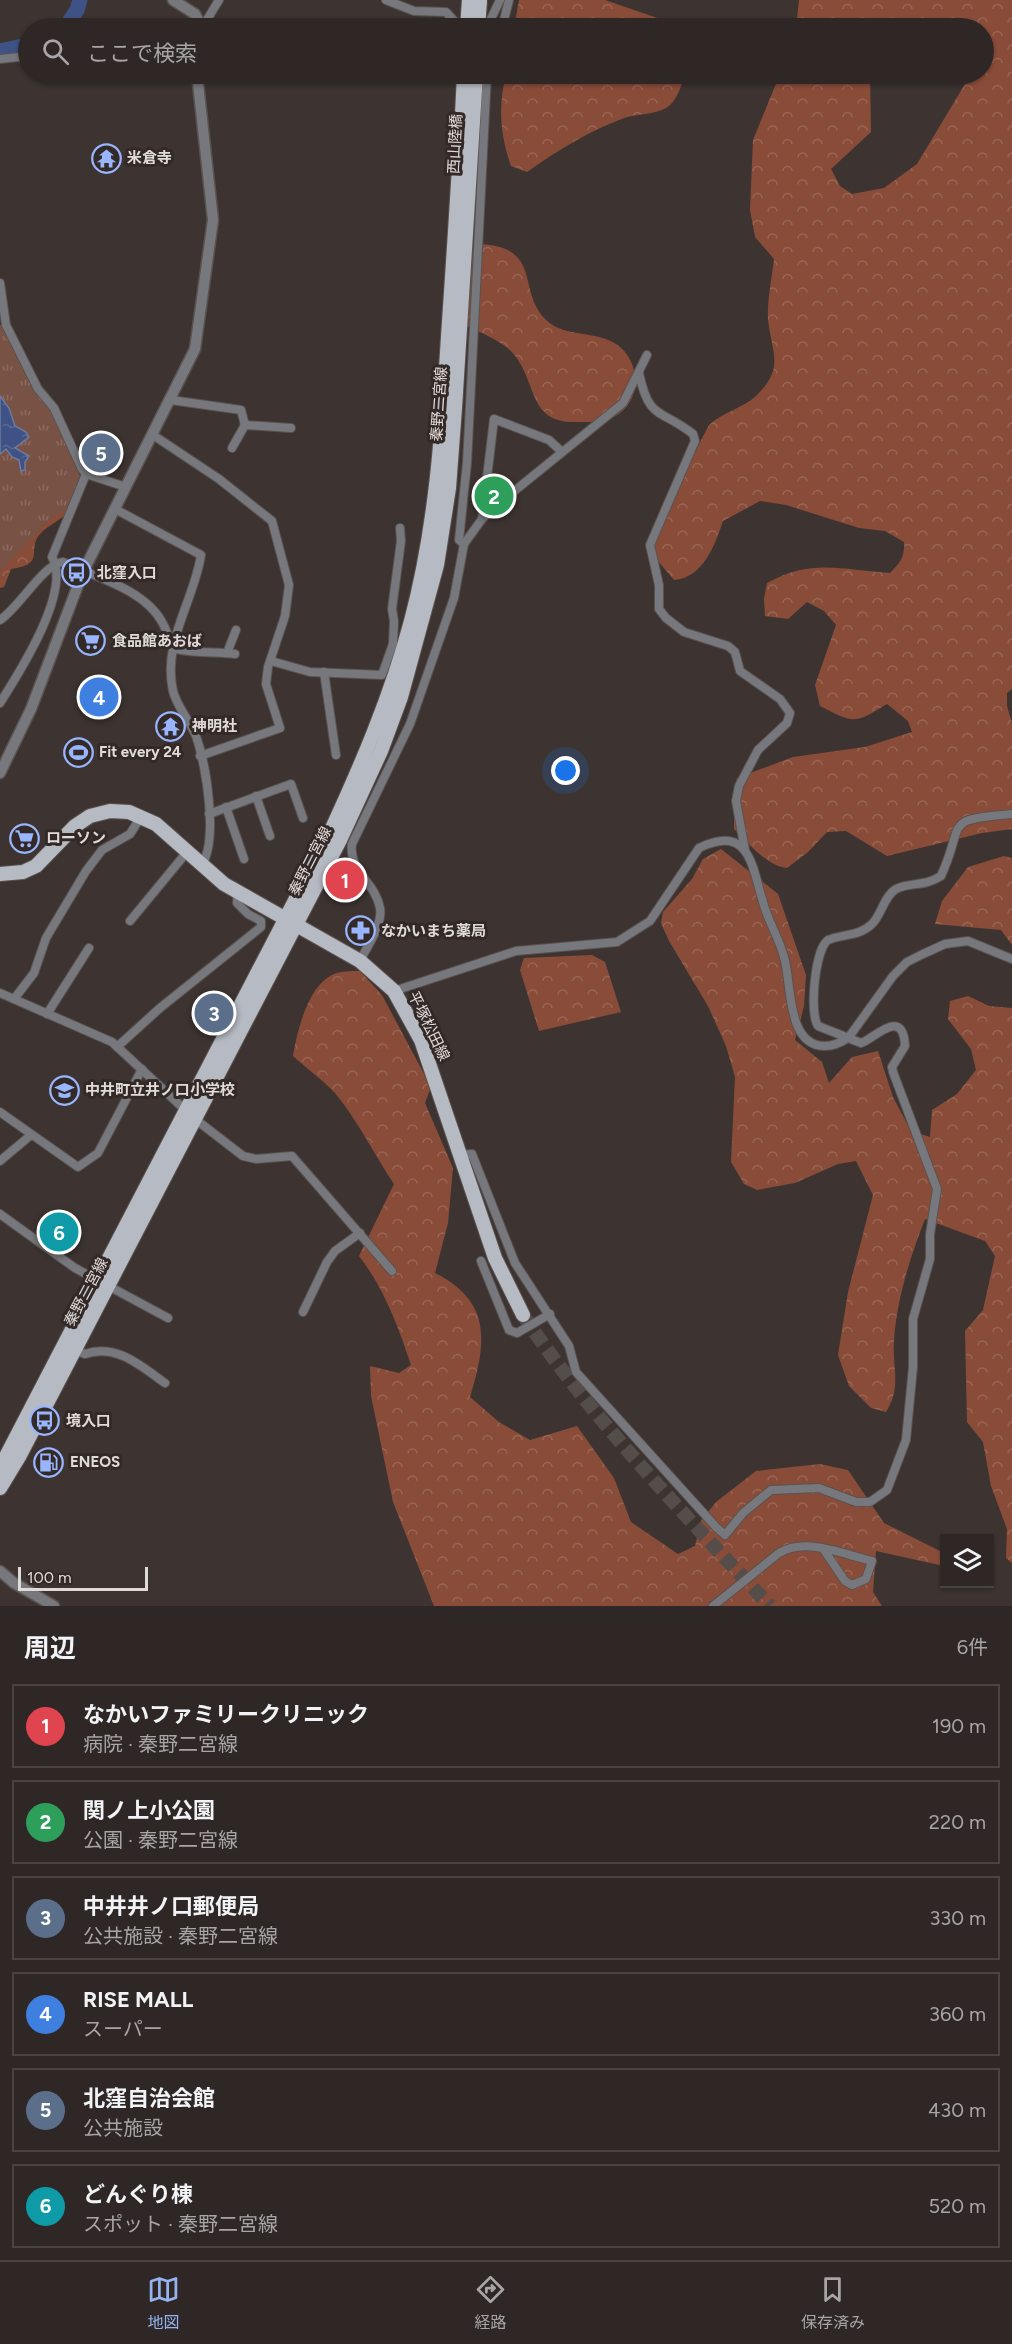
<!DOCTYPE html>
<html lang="ja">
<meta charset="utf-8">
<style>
:root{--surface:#2e2725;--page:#3a3332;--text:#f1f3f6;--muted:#a7a5a7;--line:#494442;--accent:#95b2f1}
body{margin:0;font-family:Figtree,"Noto Sans JP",sans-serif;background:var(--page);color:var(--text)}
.controls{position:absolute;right:18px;bottom:18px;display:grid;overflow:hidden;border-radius:0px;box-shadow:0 2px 4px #0004}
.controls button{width:54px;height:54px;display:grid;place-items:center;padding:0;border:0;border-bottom:2px solid var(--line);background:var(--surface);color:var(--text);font:30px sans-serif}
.scale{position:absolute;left:18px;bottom:15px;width:130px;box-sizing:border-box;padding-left:6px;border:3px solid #e0dad8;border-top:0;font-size:16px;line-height:21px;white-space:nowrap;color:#e0dad8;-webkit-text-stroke:4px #332a27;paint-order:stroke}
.you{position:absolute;left:566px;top:771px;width:21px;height:21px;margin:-15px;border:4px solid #fff;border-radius:50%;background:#1a73e8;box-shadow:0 0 0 9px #1a73e833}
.badge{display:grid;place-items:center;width:39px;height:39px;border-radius:50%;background:var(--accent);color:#fff;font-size:20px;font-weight:700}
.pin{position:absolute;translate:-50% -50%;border:3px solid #fff;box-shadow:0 2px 6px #0006}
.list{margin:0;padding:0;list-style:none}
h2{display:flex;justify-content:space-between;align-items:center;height:78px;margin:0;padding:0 24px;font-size:26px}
h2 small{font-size:20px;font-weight:400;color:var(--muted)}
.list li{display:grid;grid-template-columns:39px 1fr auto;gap:18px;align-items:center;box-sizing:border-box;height:84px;margin:0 12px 12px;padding:0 12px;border:2px solid var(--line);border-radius:0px}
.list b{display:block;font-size:22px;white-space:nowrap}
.list p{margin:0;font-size:20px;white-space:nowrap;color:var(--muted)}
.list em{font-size:20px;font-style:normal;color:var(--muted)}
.icon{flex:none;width:33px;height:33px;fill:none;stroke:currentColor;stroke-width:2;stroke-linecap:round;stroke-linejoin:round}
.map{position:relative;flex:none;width:1012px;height:1606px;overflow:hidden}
.search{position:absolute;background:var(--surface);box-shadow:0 2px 4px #0004;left:18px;right:18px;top:18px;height:66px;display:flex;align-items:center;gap:15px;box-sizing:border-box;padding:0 21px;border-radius:33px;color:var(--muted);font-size:22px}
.sheet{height:654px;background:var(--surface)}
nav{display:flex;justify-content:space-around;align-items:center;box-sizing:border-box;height:84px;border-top:2px solid var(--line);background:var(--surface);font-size:16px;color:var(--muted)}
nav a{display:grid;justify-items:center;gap:3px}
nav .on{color:var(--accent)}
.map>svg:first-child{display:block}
.forest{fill:url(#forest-crowns)}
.park{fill:url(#park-tufts)}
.water{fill:url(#water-ripples);stroke:#6f7b9e;stroke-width:1.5}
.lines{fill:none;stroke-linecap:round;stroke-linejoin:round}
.river{stroke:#3f5285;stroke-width:15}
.primary-tunnel{stroke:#554d4a;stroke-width:14;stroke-dasharray:14 7;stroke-linecap:butt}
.minor-casing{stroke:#5a524f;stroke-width:10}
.tertiary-casing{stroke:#5a524f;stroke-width:13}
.primary-casing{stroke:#5a524f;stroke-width:16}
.minor{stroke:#77787d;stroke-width:8}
.tertiary{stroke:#77787d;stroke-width:10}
.primary{stroke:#b6bac2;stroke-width:14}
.primary-bridge-casing{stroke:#5a524f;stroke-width:16;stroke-linecap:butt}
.primary-bridge{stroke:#b6bac2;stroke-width:14}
.labels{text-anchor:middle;stroke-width:6;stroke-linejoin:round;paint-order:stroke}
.street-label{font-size:15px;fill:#e0dad8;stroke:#332a27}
.poi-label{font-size:15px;font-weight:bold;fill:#e0dad8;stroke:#332a27;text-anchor:start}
</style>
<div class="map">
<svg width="1012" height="1606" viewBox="0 0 1012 1606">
<defs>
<pattern id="forest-crowns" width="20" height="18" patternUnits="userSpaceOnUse" patternTransform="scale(1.5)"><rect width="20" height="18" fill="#894c39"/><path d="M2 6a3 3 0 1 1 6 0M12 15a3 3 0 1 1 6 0" fill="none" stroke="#996555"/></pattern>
<pattern id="park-tufts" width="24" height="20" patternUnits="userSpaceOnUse" patternTransform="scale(1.5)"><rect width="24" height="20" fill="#795246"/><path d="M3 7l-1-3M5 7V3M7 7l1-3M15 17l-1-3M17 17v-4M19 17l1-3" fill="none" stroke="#8c6a60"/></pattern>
<pattern id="water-ripples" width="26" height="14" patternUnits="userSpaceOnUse" patternTransform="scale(1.5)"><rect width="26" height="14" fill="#3f5285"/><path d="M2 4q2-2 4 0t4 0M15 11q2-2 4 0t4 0" fill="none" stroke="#5a6a96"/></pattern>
</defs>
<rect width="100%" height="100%" fill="#3d3431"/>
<g class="forest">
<path d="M519 0H605L666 21 674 28H514Z"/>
<path d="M799 0H1012V689L1007 693V706L1012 723V829L982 833 887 856 846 831 827 832 808 852 787 868C768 867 747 842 734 829V788L737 778 793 757 865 747 912 732 908 721 887 704C854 724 855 724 820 706L815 685 836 625 824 611 807 602 788 619 765 616 764 599 767 583C811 558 843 570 890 573 900 563 905 557 904 542L885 531 859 528 786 505 760 501 723 521C715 545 703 578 674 580L646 547 709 425C723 412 743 408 756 396 786 367 771 352 768 319 767 300 772 278 774 259L755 237 750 210 753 140 780 74H874L870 75 871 132 831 169 840 186 852 194 884 188 917 164 971 74H984V28H796Z"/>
<path d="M506 74H684C683 83 678 96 672 103 662 115 639 113 624 118 589 131 558 150 527 172L511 166C500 134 498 107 506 74Z"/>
<path d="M478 244C547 246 513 296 551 324 570 337 596 331 616 344 642 361 643 405 611 418 602 422 589 422 579 422 529 424 538 388 516 357 505 342 482 333 466 326L463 257Z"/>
<path d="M71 492 67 513C62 519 49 525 41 533 25 549 48 564 11 569L4 587 0 588V550Z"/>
<path d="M721 849 778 894 806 975 804 1006 795 1040 822 1062 829 1083 852 1057 878 1051 893 1097 911 1131 930 1137 932 1110 957 1094 976 1070 971 1049 948 1019 950 1001 968 996 989 1006 1012 1008V1563L1006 1558 1007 1529 991 1486 983 1442 967 1422 965 1331 983 1310 995 1256 985 1241 925 1219C910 1258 897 1298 894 1340 892 1368 902 1387 886 1412L871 1408 849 1386 838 1355 848 1292 873 1195 856 1161 838 1164 795 1183 757 1190 744 1184 731 1162 735 1077 726 1046 708 1006 669 941 661 923 663 912 692 879 703 859Z"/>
<path d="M1004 856 1012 858V945L1001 930 935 924 942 901 968 867Z"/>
<path d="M592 955 605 962 621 1012 539 1031 520 970 524 958Z"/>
<path d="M360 971 382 995 431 1087 425 1103 453 1168 448 1223 435 1273C493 1302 486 1344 470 1397L499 1422 530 1440 577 1426 614 1478 631 1522 678 1554 695 1546 701 1521 716 1502 756 1471 820 1464 848 1470 884 1523 944 1553V1566L876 1551 873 1592 882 1606H434L393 1502 371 1396 370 1366 399 1373 411 1365C398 1326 384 1288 359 1256L394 1184C374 1154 358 1121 335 1093 323 1080 306 1068 293 1056 297 1031 309 981 337 973 344 971 353 971 360 971Z"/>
</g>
<path class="park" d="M3 324 50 408 81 478 69 508 50 519 0 571V325Z"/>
<path class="water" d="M0 396 9 408 15 426 26 432 29 437 15 448 29 456 25 462V470L21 471 19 460 12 457 6 449 0 454Z"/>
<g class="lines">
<g class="river">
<path d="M65 28 77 10 80 0"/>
<path d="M0 51 28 45"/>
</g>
<path class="primary-tunnel" d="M523 1315C594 1421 683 1513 770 1606"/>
<defs>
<g id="minor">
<path d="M386 0 414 11 446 12 457 24 489 23 500 0"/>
<path d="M202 28 219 0"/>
<path d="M497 28 504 20 509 0"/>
<path d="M0 59 28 56"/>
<path d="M0 283 6 325 38 389 54 408 82 469 86 474 126 487"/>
<path d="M639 373C649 421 660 408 693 434L695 441 650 545 659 585V609L666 618 684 632 728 646 735 652 740 671 780 699 790 713 787 723 758 750 739 786 736 801 745 850"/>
<path d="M171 400 241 410 245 425"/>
<path d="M245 425 291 428"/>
<path d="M153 435 219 479 272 521 289 585 285 616 268 667 266 684 280 728 200 756"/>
<path d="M232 448 245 425"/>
<path d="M115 509 201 555C194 601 162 642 173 691 177 707 190 721 196 736 206 764 219 841 201 866"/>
<path d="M482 519 494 419 549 440 561 451"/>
<path d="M464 544 459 540 467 463 487 74"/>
<path d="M0 620C19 608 43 564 63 562 95 577 144 589 162 622 167 630 169 640 173 648 183 653 220 652 235 654"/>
<path d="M227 653 236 630"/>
<path d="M271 661 310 672 382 675 393 644 394 621 392 609 401 541 400 528"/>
<path d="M324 672 336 755"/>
<path d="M0 703C19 673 72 591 52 557L86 474"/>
<path d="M256 796 270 836"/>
<path d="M226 807 244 859"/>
<path d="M209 814 291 784 303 818"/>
<path d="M130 921 187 852"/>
<path d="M360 961C367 946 383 925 380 908 376 883 348 871 352 844L410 724 454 598 464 544 482 519 497 505 623 403 647 355"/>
<path d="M394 991 516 951 617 942 650 921 699 848C750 823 752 867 763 902 768 921 779 938 784 957 792 983 786 1045 824 1046 834 1046 841 1043 849 1037L893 976 907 962 923 954 945 944 968 941 1012 959"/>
<path d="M0 993 112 1042 195 1119 243 1156 256 1159 292 1156 392 1271"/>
<path d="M14 999 34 973 46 938 86 871 102 850 130 834 142 815"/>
<path d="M47 1014 89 948"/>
<path d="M117 1047 160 1008 261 927V921L248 914 237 903 238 893"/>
<path d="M0 1112 78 1167 98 1153 142 1069"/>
<path d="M460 1155 472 1154 515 1263 569 1346 576 1372 716 1527 725 1535 743 1513 771 1490 819 1488 856 1502H870L887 1490 906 1440 913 1367V1319L930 1259V1234L937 1189 893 1072 892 1067 905 1046C903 1005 873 1040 861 1043L818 1026C809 1013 815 949 828 940 843 934 860 936 872 924 882 914 884 896 896 889 910 882 924 887 941 876 966 821 941 820 1012 814"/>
<path d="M0 1161 31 1135"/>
<path d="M0 1214 75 1268 168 1318"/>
<path d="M481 1261 509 1330 517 1333 550 1314"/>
<path d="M303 1312 327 1262 335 1251 360 1233"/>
<path d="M75 1350 85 1354C116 1343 141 1366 165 1383"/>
<path d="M713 1606 779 1553C806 1537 842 1554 872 1561L866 1579 852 1585 845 1581 824 1550"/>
</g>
<g id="tertiary">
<path d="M173 0 195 14 202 28"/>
<path d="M0 773 31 709 83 572 195 349 213 220 197 74"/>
<path d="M0 1571 14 1583 54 1606"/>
</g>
<g id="primary">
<path d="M0 874 23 872 36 866 75 826 90 816 110 811 129 812 156 824 224 884 360 961 394 991 421 1040 495 1258 523 1315"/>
<path d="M0 1468 328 837C361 766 391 696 411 621 436 528 442 432 448 337 454 249 460 161 464 74"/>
<path d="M0 1488 20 1455 340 840 381 751 401 697 437 565 449 488 455 408 476 74"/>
</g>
</defs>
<use href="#minor" class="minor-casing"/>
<use href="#tertiary" class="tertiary-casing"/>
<use href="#primary" class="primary-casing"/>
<use href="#minor" class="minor"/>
<use href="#tertiary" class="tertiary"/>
<use href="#primary" class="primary"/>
<defs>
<g id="primary-bridge">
<path d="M467 28 469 0"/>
<path d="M478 28 480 0"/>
</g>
</defs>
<use href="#primary-bridge" class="primary-bridge-casing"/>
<use href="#primary-bridge" class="primary-bridge"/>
</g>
<defs>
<symbol id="temple-ring" viewBox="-11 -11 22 22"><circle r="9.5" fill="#332a27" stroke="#99b5fd" stroke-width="1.5"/><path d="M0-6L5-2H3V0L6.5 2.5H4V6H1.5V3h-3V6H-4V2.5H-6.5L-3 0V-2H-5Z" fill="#99b5fd"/></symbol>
<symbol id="bus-ring" viewBox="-11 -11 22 22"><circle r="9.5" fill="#332a27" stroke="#99b5fd" stroke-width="1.5"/><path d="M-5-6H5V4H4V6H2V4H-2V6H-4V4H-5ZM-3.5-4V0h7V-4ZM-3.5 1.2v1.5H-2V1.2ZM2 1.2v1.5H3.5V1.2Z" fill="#99b5fd"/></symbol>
<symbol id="supermarket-ring" viewBox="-11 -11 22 22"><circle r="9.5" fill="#332a27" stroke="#99b5fd" stroke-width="1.5"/><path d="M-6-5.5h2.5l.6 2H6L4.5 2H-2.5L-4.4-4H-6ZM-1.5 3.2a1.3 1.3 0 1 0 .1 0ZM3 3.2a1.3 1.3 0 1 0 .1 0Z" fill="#99b5fd"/></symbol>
<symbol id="stadium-ring" viewBox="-11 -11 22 22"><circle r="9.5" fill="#332a27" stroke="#99b5fd" stroke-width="1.5"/><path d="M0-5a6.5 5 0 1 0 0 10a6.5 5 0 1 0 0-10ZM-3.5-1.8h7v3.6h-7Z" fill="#99b5fd"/></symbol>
<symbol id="pharmacy-ring" viewBox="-11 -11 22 22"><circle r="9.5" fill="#332a27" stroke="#99b5fd" stroke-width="1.5"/><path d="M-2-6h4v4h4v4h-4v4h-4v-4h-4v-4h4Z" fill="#99b5fd"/></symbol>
<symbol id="school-ring" viewBox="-11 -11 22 22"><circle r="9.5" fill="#332a27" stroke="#99b5fd" stroke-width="1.5"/><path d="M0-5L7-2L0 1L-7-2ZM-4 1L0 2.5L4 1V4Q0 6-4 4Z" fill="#99b5fd"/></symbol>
<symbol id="fuel-ring" viewBox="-11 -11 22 22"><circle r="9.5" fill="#332a27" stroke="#99b5fd" stroke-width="1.5"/><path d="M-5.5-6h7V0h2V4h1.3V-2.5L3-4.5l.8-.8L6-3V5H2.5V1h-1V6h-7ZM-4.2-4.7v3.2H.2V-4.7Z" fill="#99b5fd"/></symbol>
</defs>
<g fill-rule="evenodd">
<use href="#temple-ring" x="90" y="142" width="33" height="33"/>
<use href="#bus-ring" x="60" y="556" width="33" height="33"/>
<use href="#supermarket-ring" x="74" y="624" width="33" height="33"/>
<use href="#temple-ring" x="154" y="710" width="33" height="33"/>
<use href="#stadium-ring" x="62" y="736" width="33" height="33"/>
<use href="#supermarket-ring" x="8" y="822" width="33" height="33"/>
<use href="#pharmacy-ring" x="344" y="914" width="33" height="33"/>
<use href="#school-ring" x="48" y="1074" width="33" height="33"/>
<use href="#bus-ring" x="28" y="1404" width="33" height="33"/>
<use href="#fuel-ring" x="32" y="1446" width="33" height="33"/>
</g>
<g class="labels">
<g class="street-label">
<text transform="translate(455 144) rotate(-87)" y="5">西山陸橋</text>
<text transform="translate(439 404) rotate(-86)" y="5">秦野二宮線</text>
<text transform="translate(310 861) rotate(-63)" y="5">秦野二宮線</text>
<text transform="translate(429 1026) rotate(64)" y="5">平塚松田線</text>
<text transform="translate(86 1292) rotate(-62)" y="5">秦野二宮線</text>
</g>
<g class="poi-label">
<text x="127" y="163">米倉寺</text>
<text x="97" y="578">北窪入口</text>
<text x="112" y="646">食品館あおば</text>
<text x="192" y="731">神明社</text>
<text x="99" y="757">Fit every 24</text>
<text x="46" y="843">ローソン</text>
<text x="381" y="936">なかいまち薬局</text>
<text x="85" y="1095">中井町立井ノ口小学校</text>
<text x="66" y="1426">境入口</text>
<text x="70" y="1467">ENEOS</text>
</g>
</g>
</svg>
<div class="controls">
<button><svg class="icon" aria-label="layers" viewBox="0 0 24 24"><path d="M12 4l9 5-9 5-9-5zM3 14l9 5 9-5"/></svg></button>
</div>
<div class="scale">100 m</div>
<div class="you"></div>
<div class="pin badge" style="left:345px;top:880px;background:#e0444e">1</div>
<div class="pin badge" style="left:494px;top:496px;background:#2e9e5b">2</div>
<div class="pin badge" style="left:214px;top:1013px;background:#5c6f8a">3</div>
<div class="pin badge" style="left:99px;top:697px;background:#3f7fe0">4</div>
<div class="pin badge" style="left:101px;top:453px;background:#5c6f8a">5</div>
<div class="pin badge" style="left:59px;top:1232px;background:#0f9aa8">6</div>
<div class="search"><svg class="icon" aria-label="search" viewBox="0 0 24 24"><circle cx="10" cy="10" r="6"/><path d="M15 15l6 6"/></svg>ここで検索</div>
</div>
<section class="sheet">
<h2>周辺<small>6件</small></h2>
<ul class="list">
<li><span class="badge" style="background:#e0444e">1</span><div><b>なかいファミリークリニック</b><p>病院 · 秦野二宮線</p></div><em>190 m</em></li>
<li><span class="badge" style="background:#2e9e5b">2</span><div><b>関ノ上小公園</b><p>公園 · 秦野二宮線</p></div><em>220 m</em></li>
<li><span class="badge" style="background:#5c6f8a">3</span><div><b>中井井ノ口郵便局</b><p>公共施設 · 秦野二宮線</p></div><em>330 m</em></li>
<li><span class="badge" style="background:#3f7fe0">4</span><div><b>RISE MALL</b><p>スーパー</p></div><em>360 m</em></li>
<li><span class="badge" style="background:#5c6f8a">5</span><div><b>北窪自治会館</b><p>公共施設</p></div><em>430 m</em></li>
<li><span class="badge" style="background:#0f9aa8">6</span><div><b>どんぐり棟</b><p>スポット · 秦野二宮線</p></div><em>520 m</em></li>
</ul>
</section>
<nav>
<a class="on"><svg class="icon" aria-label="map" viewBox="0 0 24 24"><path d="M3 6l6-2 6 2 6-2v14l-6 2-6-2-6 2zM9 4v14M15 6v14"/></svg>地図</a>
<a><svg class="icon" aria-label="directions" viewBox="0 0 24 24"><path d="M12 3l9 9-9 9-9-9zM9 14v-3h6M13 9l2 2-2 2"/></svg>経路</a>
<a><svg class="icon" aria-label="saved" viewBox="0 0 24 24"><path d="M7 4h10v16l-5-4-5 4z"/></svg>保存済み</a>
</nav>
